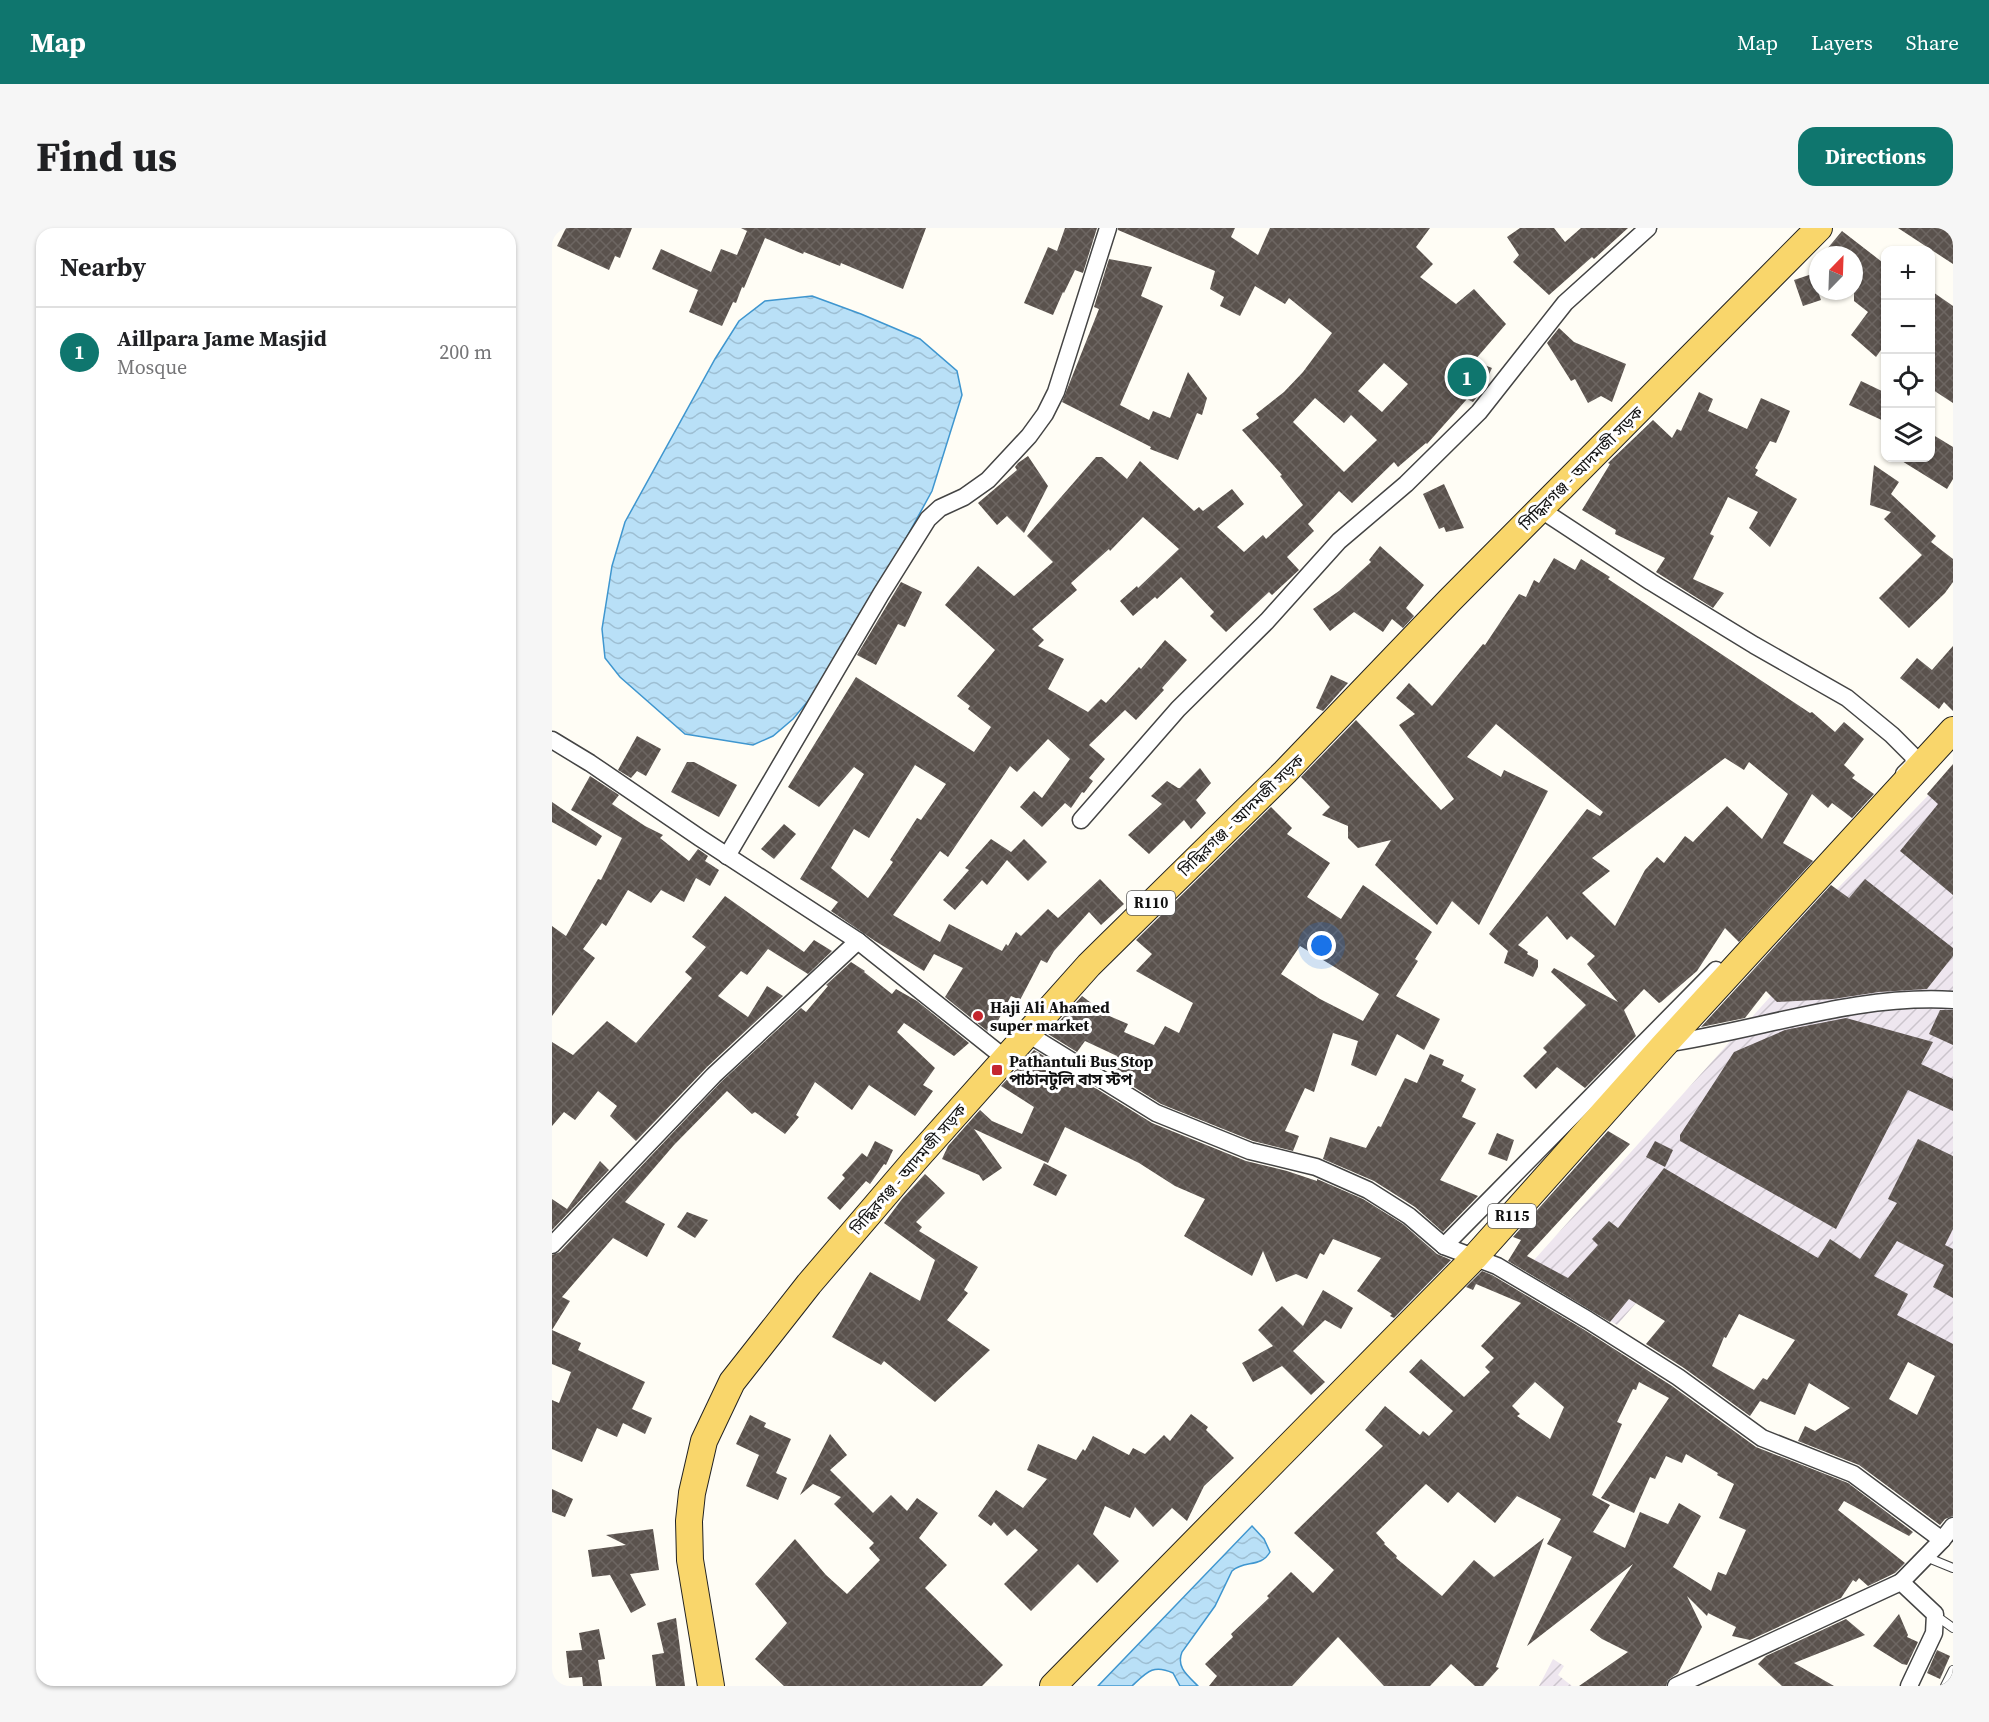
<!DOCTYPE html>
<meta charset="utf-8">
<style>
:root{--surface:#fff;--page:#f6f6f6;--text:#202124;--muted:#757577;--line:#e0e0e0;--accent:#0f766e}
body{margin:0;font-family:"Source Serif 4","Noto Sans Bengali",serif;background:var(--page);color:var(--text)}
.controls{position:absolute;right:18px;top:18px;display:grid;overflow:hidden;border-radius:12px;box-shadow:0 2px 4px #0004}
.controls button{width:54px;height:54px;display:grid;place-items:center;padding:0;border:0;border-bottom:2px solid var(--line);background:var(--surface);color:var(--text);font:30px sans-serif}
.compass{position:absolute;left:1257px;top:18px;width:54px;height:54px;border-radius:50%;background:var(--surface);box-shadow:0 2px 4px #0004;rotate:23deg}
.you{position:absolute;left:770px;top:718px;width:21px;height:21px;margin:-15px;border:4px solid #fff;border-radius:50%;background:#1a73e8;box-shadow:0 0 0 9px #1a73e833}
.badge{display:grid;place-items:center;width:39px;height:39px;border-radius:50%;background:var(--accent);color:#fff;font-size:20px;font-weight:700}
.pin{position:absolute;translate:-50% -50%;border:3px solid #fff;box-shadow:0 2px 6px #0006}
.list{margin:0;padding:0;list-style:none}
h2{display:flex;justify-content:space-between;align-items:center;height:78px;margin:0;padding:0 24px;font-size:26px}
h2 small{font-size:20px;font-weight:400;color:var(--muted)}
.list li{display:grid;grid-template-columns:39px 1fr auto;gap:18px;align-items:center;box-sizing:border-box;height:90px;padding:0 24px;border-top:2px solid var(--line)}
.list b{display:block;font-size:22px;white-space:nowrap}
.list p{margin:0;font-size:20px;white-space:nowrap;color:var(--muted)}
.list em{font-size:20px;font-style:normal;color:var(--muted)}
.icon{flex:none;width:33px;height:33px;fill:none;stroke:currentColor;stroke-width:2;stroke-linecap:round;stroke-linejoin:round}
.map{position:relative;flex:none;width:1401px;height:1458px;overflow:hidden;border-radius:18px}
header{display:flex;align-items:center;gap:36px;box-sizing:border-box;height:84px;padding:0 30px;background:var(--accent);color:#fff}
header strong{font-size:28px}
nav{display:flex;gap:33px;margin-inline-start:auto;font-size:21px}
.intro{display:flex;align-items:center;justify-content:space-between;box-sizing:border-box;height:144px;padding:0 36px}
h1{margin:0;font-size:42px}
.button{padding:15px 27px;border-radius:18px;background:var(--accent);color:#fff;font-size:21px;font-weight:700}
main{display:flex;gap:36px;padding:0 36px}
aside{flex:1;background:var(--surface);border-radius:18px;box-shadow:0 2px 4px #0004}
.map>svg:first-child{display:block}
.industrial{fill:url(#industrial-furrows)}
.water{fill:url(#water-waves);stroke:#3f96cf;stroke-width:1.5}
.building{fill:url(#building-cross-hatch);fill-rule:evenodd}
.lines{fill:none;stroke-linecap:round;stroke-linejoin:round}
.service-casing{stroke:#444;stroke-width:10}
.minor-casing{stroke:#444;stroke-width:19}
.primary-casing{stroke:#222;stroke-width:28}
.service{stroke:#fff;stroke-width:8}
.minor{stroke:#fff;stroke-width:16}
.primary{stroke:#f9d66b;stroke-width:26}
.poi-dot{fill:#c4262e;stroke:#fff;stroke-width:2}
.labels{text-anchor:middle;stroke-width:6;stroke-linejoin:round;paint-order:stroke}
.shield{fill:#fff;stroke:#585858;stroke-width:1.5}
.shield-label{font-size:15px;font-weight:bold;fill:#111}
.street-label{font-size:16px;fill:#111;stroke:#fff}
.poi-label{font-size:16px;font-weight:bold;fill:#111;stroke:#fff;text-anchor:start}
</style>
<header>
<strong>Map</strong>
<nav><a>Map</a><a>Layers</a><a>Share</a></nav>
</header>
<div class="intro"><h1>Find us</h1><a class="button">Directions</a></div>
<main>
<aside>
<h2>Nearby<small></small></h2>
<ul class="list">
<li><span class="badge">1</span><div><b>Aillpara Jame Masjid</b><p>Mosque</p></div><em>200 m</em></li>
</ul>
</aside>
<div class="map">
<svg width="1401" height="1458" viewBox="0 0 1401 1458">
<defs>
<pattern id="industrial-furrows" width="10" height="10" patternUnits="userSpaceOnUse" patternTransform="scale(1.5)"><rect width="10" height="10" fill="#eee6ef"/><path d="M-1 1l2-2M0 10L10 0M9 11l2-2" fill="none" stroke="#cbc4cc"/></pattern>
<pattern id="water-waves" width="16" height="10" patternUnits="userSpaceOnUse" patternTransform="scale(1.5)"><rect width="16" height="10" fill="#b9e0f7"/><path d="M0 5q4-4 8 0t8 0" fill="none" stroke="#9ebfd3"/></pattern>
<pattern id="building-cross-hatch" width="8" height="8" patternUnits="userSpaceOnUse" patternTransform="scale(1.5)"><rect width="8" height="8" fill="#5a524d"/><path d="M0 0l8 8M0 8l8-8" fill="none" stroke="#6d6662"/></pattern>
</defs>
<rect width="100%" height="100%" fill="#fffdf5"/>
<g class="industrial">
<path d="M1401 542V1148L1136 1015 1065 1097 974 1041 1226 760 1211 737Z"/>
<path d="M1001 1431 1012 1438 1006 1447 1020 1458H987Z"/>
</g>
<g class="water">
<path d="M260 68 309 86 368 111 405 143 410 167 380 263 295 418 256 473 241 491 221 508 201 517 133 506 68 449 53 430 50 401 60 338 73 294 163 131 187 93 213 73Z"/>
<path d="M700 1298 712 1311 718 1324C709 1340 692 1332 680 1343L663 1378 630 1424C624 1439 635 1447 646 1458H628L621 1445C601 1436 595 1444 580 1458H546Z"/>
</g>
<g class="building">
<path d="M14 0H80L68 30 63 28 57 42 5 18Z"/>
<path d="M189 0H374L351 61 289 35 288 38 252 24 251 26 213 10 192 60 190 59 184 75 181 74 170 98 137 84 146 62 100 41 109 21 159 44 169 21 185 27 195 3Z"/>
<path d="M513 0H545L531 45 523 42 512 65 511 64 501 87 472 75 496 19 505 23Z"/>
<path d="M566 0H683L679 9 706 27 718 0H878L864 19 881 36 868 49 904 76 922 61 954 96 922 133 940 140 928 165 921 174 915 171 875 216 874 215 846 239 842 234 800 275 787 263 756 296 762 303 735 329 747 342 720 367 717 364 674 404 658 388 662 384 629 349 605 371 603 369 581 388 568 373 585 358 586 360 627 321 591 289 558 323 557 321 519 355 525 362 480 401 492 412 486 418 512 431 496 461 536 484 549 471 554 475 587 439 589 441 613 412 635 432 610 460 612 462 584 492 573 482 537 517 553 531 537 550 541 553 532 565 530 564 519 580 513 575 490 599 468 579 482 563 490 570 518 531 496 511 465 544 458 538 396 629 388 623 341 687 388 714 397 696 450 723 454 716 456 718 464 704 469 708 496 681 506 690 548 651 572 676 549 697 537 684 502 723 495 735 489 732 468 772 459 768 439 806 393 769 411 740 382 726 372 743 323 713 279 683 286 674 248 651 312 546 302 539 267 579 236 559 304 449 422 524 439 499 416 481 418 478 405 468 443 422 393 377 426 338 462 368 501 334 475 308 544 229H550L575 251 588 233 642 283 647 279 651 283 680 261 692 276 665 299 692 324 711 307 714 311 751 277 728 248 730 247 690 202 707 190 704 186 732 164 751 144 780 105 737 70 733 76 703 58 688 88 668 78 672 69 658 61 663 43 566 2ZM832 135 856 156 830 184 806 163ZM763 170 792 195 799 187 825 212 792 244 741 194ZM363 537 394 556 369 592 365 590 338 632 341 634 316 670 279 640 302 601 317 610Z"/>
<path d="M968 0H1002L1013 14 1029 0H1076L1042 31 1040 29 997 67 961 34 967 27 955 9Z"/>
<path d="M1346 0H1401V36Z"/>
<path d="M1290 3 1334 37V115L1324 129 1299 107 1316 84 1302 73V27H1270Z"/>
<path d="M557 31 600 39 589 68 611 78 568 177 597 192 601 183 618 190 636 144 655 170 650 187 645 185 626 232 598 221 599 219 510 174 547 81 542 79Z"/>
<path d="M1260 46 1269 72 1251 78 1242 52Z"/>
<path d="M1378 62 1401 78V175L1378 160Z"/>
<path d="M1007 100 1022 114 1074 136 1060 174 1049 168 1036 175 1023 151 1019 153 995 115Z"/>
<path d="M1309 153 1334 165V194L1297 177Z"/>
<path d="M1147 164 1161 171 1156 183 1195 201 1209 170 1238 183 1224 215 1218 213 1203 240 1206 242 1203 247 1245 271 1218 319 1197 300 1206 284 1176 269 1158 306 1162 308 1141 351 1172 365 1161 380 1104 344 1113 330 1063 306 1064 302 1030 282 1058 236 1056 235 1101 192 1120 210 1125 201 1129 203Z"/>
<path d="M1378 205 1401 219V251L1395 261 1345 230H1378Z"/>
<path d="M476 228 496 258 472 305 455 288 445 297 426 275 465 242 463 239 466 235Z"/>
<path d="M1322 237 1347 254 1339 266 1384 308 1379 314 1401 331V354L1393 365 1357 400 1327 370 1370 327 1332 291 1339 284 1318 277Z"/>
<path d="M892 256 912 300 894 304 892 299 887 301 871 266Z"/>
<path d="M828 318 872 357 854 380 862 388 851 400 840 391 831 404 802 384 778 403 761 381 787 363 819 334 817 332Z"/>
<path d="M1002 330 1023 342 1029 331 1058 349 1056 351 1258 485 1260 484 1283 504 1292 494 1312 511 1292 537 1303 547 1300 550 1322 566 1300 590 1280 575 1276 580 1260 566 1231 615 1261 633 1187 714 1173 700 1145 743 1109 774 1107 775 1092 761 1072 782 1084 808 1033 860 1005 839 984 861 971 848 995 824 991 820 1034 777 999 744 1002 740 1066 774 1035 736 1043 728 1019 708 1015 712 995 688 966 717 976 724 975 726 986 732V739L981 749 952 735 956 723 937 706 1035 581 1048 588 1051 584 944 496 915 529 949 549 952 542 996 563 927 697 900 673 885 697 823 637 839 612 806 620 796 610V598L770 587 778 579 749 549 804 492 889 582 902 571 847 497 863 486 844 470 857 455 880 478 931 416 933 417 967 366 974 369 982 352 987 355ZM1173 530 1192 542 1197 534 1236 566 1210 611 1175 578 1141 614 1133 608 1112 635 1105 629 1093 642 1063 698 1030 665 1058 643 1040 630Z"/>
<path d="M349 354 370 364 353 399 346 396 324 437 305 427Z"/>
<path d="M1401 418V483L1392 474 1387 481 1348 450 1365 430 1380 442Z"/>
<path d="M779 447 796 455 771 483 764 480Z"/>
<path d="M85 508 109 521 94 548 85 543 79 550 66 542Z"/>
<path d="M135 534H142L185 557 167 589 119 564Z"/>
<path d="M1401 536V667L1348 623 1386 576 1375 566Z"/>
<path d="M648 540 659 555 644 572 654 585 639 601 632 592 597 626 576 607 610 576 599 568 615 553 626 560H628Z"/>
<path d="M38 548 67 567 60 576 93 598 111 607 108 610 137 633 146 621 156 628 153 633 167 642 158 658 144 650 132 674 109 662 99 675 76 662 54 698 50 695 31 721 43 730 0 788V698L14 708 46 651 49 652 70 610 19 582Z"/>
<path d="M0 574 50 608 44 618 0 594Z"/>
<path d="M719 579 740 600 735 606 778 635 755 669 789 691 811 657 880 704 863 731 866 733 844 768 888 791 872 822 845 806 824 848 799 837 806 813 781 805 762 864 753 860 733 903 747 908 741 923 701 913 609 876 558 844 565 828 533 813 525 824 496 806 530 768 555 787 576 796 572 804 602 817 613 798 627 805 641 775 584 743 600 726 584 712ZM748 718 827 766 811 793 768 771 729 746Z"/>
<path d="M232 596 244 606 222 631 209 621Z"/>
<path d="M439 611 459 624 472 611 495 634 476 653 455 632 435 657 430 652 403 682 391 672 417 642 413 640Z"/>
<path d="M1313 651 1401 720V728L1375 761 1327 764 1281 771 1225 774 1214 763 1193 790 1149 799 1279 657 1297 670Z"/>
<path d="M173 668 252 724 262 712 280 723 256 746 216 721 195 747 189 743 166 768 196 789 215 758 231 768 155 839 84 913 58 888 65 878 46 863 23 892 12 884 0 898V814L21 827 55 793 84 815 140 750 133 744 154 719 140 709Z"/>
<path d="M299 734 313 743 312 744 340 766 344 761 365 773 417 815 402 828 352 795 345 804 383 840 371 857 381 863 363 888 317 857 300 882 263 854 244 887 247 889 233 906 203 884 200 886 175 863 122 917 73 974 113 996 95 1029 61 1010 10 1069 18 1073 0 1102 29 1115 26 1122 93 1154 80 1181 100 1190 93 1206 71 1195 65 1209 45 1200 30 1234 0 1221V1172L7 1175 19 1144 0 1136V1027L8 1024 169 854 249 780 254 784 276 758 274 757Z"/>
<path d="M1388 782H1401V817L1377 806Z"/>
<path d="M1294 790 1381 814 1369 836 1401 851V883L1356 862 1284 1001 1128 913V907L1182 824 1233 802Z"/>
<path d="M482 822 512 840 510 844 545 861 600 895 694 933 735 943 765 953V951L811 971 851 996 885 1026 899 1032 842 1090 838 1088 840 1086 805 1063 829 1030 781 1011 772 1027 768 1025 755 1051 744 1046 724 1054 711 1023 700 1048 632 1008 653 971 623 958 587 935 513 899 496 935 422 901 450 940 431 953 427 947 390 931 396 918 428 882 440 893 470 906 482 879 449 858Z"/>
<path d="M878 826 892 832 890 837 912 847 909 853 924 861 910 889 924 895 888 952 926 968 891 1004 863 979 822 953 771 931 778 909 814 920 826 898 829 899 853 850 865 855Z"/>
<path d="M1056 903 1078 916 975 1028 1016 1050 1046 1017 1040 1011 1057 993 1066 1000 1112 940 1266 1030 1278 1011 1308 1031 1345 975 1336 971 1366 911 1401 928V1001L1393 1017 1401 1021V1070L1381 1059 1392 1037 1345 1013 1322 1048 1356 1066 1345 1087 1401 1116V1288L1393 1291 1388 1297 1307 1237 1246 1213 1253 1198 1263 1203 1298 1180 1257 1155 1243 1187 1208 1173 1198 1188 1132 1140 1094 1116 1113 1093 1077 1071 1058 1094 956 1033 969 1012 961 1009ZM1187 1086 1243 1112 1215 1152 1211 1150 1202 1162 1160 1138 1172 1109 1174 1110ZM1356 1134 1383 1148 1365 1187 1337 1171Z"/>
<path d="M945 905 962 912 955 933 936 926Z"/>
<path d="M323 913 341 922 334 937 332 936 318 956 314 953 288 982 275 970 293 950 290 947 310 925 315 929Z"/>
<path d="M1103 913 1121 922 1113 939 1094 929Z"/>
<path d="M48 933 57 942 0 1002V971L15 981Z"/>
<path d="M492 935 515 947 504 968 481 957Z"/>
<path d="M373 946 393 965 364 994 370 999 367 1003 426 1039 412 1062 416 1065 395 1092 438 1122 383 1174 332 1133 329 1137 280 1109 318 1044 368 1073 383 1032 332 995 350 971Z"/>
<path d="M135 984 156 992 143 1010 125 999Z"/>
<path d="M930 1043 940 1047 1031 1101 1120 1158 1204 1219 1296 1255 1361 1304 1357 1308 1292 1273 1286 1282 1353 1335 1343 1345 1316 1358 1307 1350 1304 1354 1301 1352 1289 1370 1198 1412 1180 1408 1184 1399 1156 1385 1155 1388 1135 1368 1150 1399 1126 1445 1116 1452 1114 1458H1027L1076 1424 1050 1411 1038 1402 1081 1336 975 1418 1020 1329 995 1316 1009 1291 965 1268 943 1295 906 1264 896 1275 874 1256 824 1305 833 1315 832 1316 845 1328 844 1330 890 1368 922 1332 942 1349 992 1310 944 1439 947 1440 931 1458H923L899 1436 878 1458H832L786 1409 740 1458H657L665 1448 653 1436 681 1409 679 1406 717 1370 715 1368 739 1344 761 1365 782 1342 742 1305 831 1218 813 1202 833 1178 868 1207 871 1203 877 1208 901 1183 857 1144 869 1131 912 1169 938 1144 933 1139 942 1130 929 1118 969 1075 924 1056 921 1062 914 1059ZM983 1154 1012 1179 998 1211 965 1188 968 1186 960 1178ZM1087 1154 1117 1170 1049 1270 1082 1285 1098 1249 1103 1251 1114 1228 1130 1235 1134 1226 1166 1245 1165 1247 1182 1256 1167 1290 1194 1302 1174 1347 1166 1344 1159 1363 1121 1339 1149 1288 1127 1275 1116 1296 1088 1284 1073 1320 1041 1304 1058 1277 1040 1267 1070 1196 1065 1194 1081 1161 1084 1162Z"/>
<path d="M771 1062 801 1080 789 1101 773 1092 741 1123 773 1154 759 1167 730 1138 701 1154 690 1135 721 1118 706 1102 730 1078 751 1098Z"/>
<path d="M639 1186 656 1199 654 1202 682 1230 652 1258 635 1293 620 1280 601 1299 583 1279 578 1290 553 1278 541 1306 567 1333 545 1355 526 1336 479 1383 452 1356 486 1322 463 1301 455 1308 442 1294 439 1298 426 1288 444 1262 471 1280 495 1251 475 1242 486 1216 524 1232 531 1221 533 1223 541 1208 577 1227 581 1220 593 1226 612 1207 618 1213Z"/>
<path d="M198 1187 214 1195 212 1199 239 1211 224 1245 235 1250 226 1272 194 1258 207 1227 184 1216Z"/>
<path d="M278 1206 295 1227 278 1242 321 1285 339 1267 355 1283 365 1270 386 1285 367 1310 395 1337 373 1360 451 1437 430 1458H232L203 1431 235 1395 203 1356 243 1311 274 1347 295 1366 328 1332 317 1320 322 1315 282 1276 289 1269 261 1256 248 1267Z"/>
<path d="M0 1261 21 1271 13 1289 0 1284Z"/>
<path d="M101 1301 107 1342 78 1346 94 1377 79 1385 58 1347 40 1349 36 1322 74 1317 54 1307Z"/>
<path d="M1347 1386 1356 1407 1355 1409 1366 1414 1355 1437 1350 1436 1321 1418Z"/>
<path d="M124 1390 133 1458H104L100 1427 112 1425 105 1395Z"/>
<path d="M1294 1391 1313 1407 1242 1435 1282 1458H1230L1206 1436 1214 1428Z"/>
<path d="M47 1401 53 1431 46 1432 50 1458H31L30 1449 17 1450 14 1423 30 1422 27 1405Z"/>
<path d="M1385 1422 1398 1428 1388 1451 1375 1445Z"/>
</g>
<g class="lines">
<defs>
<g id="service">
<path d="M1374 1329 1401 1340"/>
<path d="M1383 1387 1401 1400"/>
<path d="M1393 1458 1401 1442"/>
</g>
<g id="minor">
<path d="M988 281 1099 354 1202 417 1295 470 1340 507 1361 528 1362 536 1352 546"/>
<path d="M0 512 38 535 148 610 306 713 454 831"/>
<path d="M529 592 626 481 715 393 787 313 854 256 927 184 1013 75 1096 0"/>
<path d="M175 628 329 366 376 291 388 280 412 269 436 252 477 208 493 186 504 164 556 0"/>
<path d="M476 806 604 885 698 923 764 939 816 962 857 988 892 1018 945 1038 1036 1092 1126 1149 1210 1210 1301 1246 1390 1312 1349 1354"/>
<path d="M1112 816C1209 802 1302 766 1401 772"/>
<path d="M0 1017 162 847 306 713"/>
<path d="M892 1018 1164 742"/>
<path d="M1390 1312 1401 1298"/>
<path d="M1124 1458 1349 1354 1383 1386 1382 1405 1357 1458"/>
</g>
<g id="primary">
<path d="M159 1458 138 1332 137 1293 140 1265 152 1213 180 1154 257 1056 363 932 537 737 733 544 898 372 1267 0"/>
<path d="M501 1458 922 1030 1112 817 1401 502"/>
</g>
</defs>
<use href="#service" class="service-casing"/>
<use href="#minor" class="minor-casing"/>
<use href="#primary" class="primary-casing"/>
<use href="#service" class="service"/>
<use href="#minor" class="minor"/>
<use href="#primary" class="primary"/>
</g>
<g class="poi-dot">
<circle cx="426" cy="788" r="6"/>
<rect x="439" y="836" width="12" height="12" rx="3"/>
</g>
<g class="labels">
<g class="shield">
<rect x="575" y="663" width="48" height="24" rx="4.5"/>
<rect x="936" y="976" width="48" height="24" rx="4.5"/>
</g>
<g class="shield-label">
<text x="599" y="680">R110</text>
<text x="960" y="993">R115</text>
</g>
<g class="street-label">
<text transform="translate(1029 240) rotate(-45)" y="6">সিদ্ধিরগঞ্জ - আদমজী সড়ক</text>
<text transform="translate(689 587) rotate(-44)" y="6">সিদ্ধিরগঞ্জ - আদমজী সড়ক</text>
<text transform="translate(356 941) rotate(-49)" y="6">সিদ্ধিরগঞ্জ - আদমজী সড়ক</text>
</g>
<g class="poi-label">
<text x="438" y="785">Haji Ali Ahamed<tspan x="438" dy="18">super market</tspan></text>
<text x="457" y="839">Pathantuli Bus Stop<tspan x="457" dy="18">পাঠানটুলি বাস স্টপ</tspan></text>
</g>
</g>
</svg>
<div class="controls">
<button>+</button>
<button>−</button>
<button><svg class="icon" aria-label="locate" viewBox="0 0 24 24"><circle cx="12" cy="12" r="6"/><path d="M12 2v4M12 18v4M2 12h4M18 12h4"/></svg></button>
<button><svg class="icon" aria-label="layers" viewBox="0 0 24 24"><path d="M12 4l9 5-9 5-9-5zM3 14l9 5 9-5"/></svg></button>
</div>
<svg class="compass" viewBox="-18 -18 36 36"><path d="M0-13l5 13h-10z" fill="#e53935"/><path d="M0 13l5-13h-10z" fill="#757577"/></svg>
<div class="you"></div>
<div class="pin badge" style="left:915px;top:149px">1</div>
</div>
</main>
